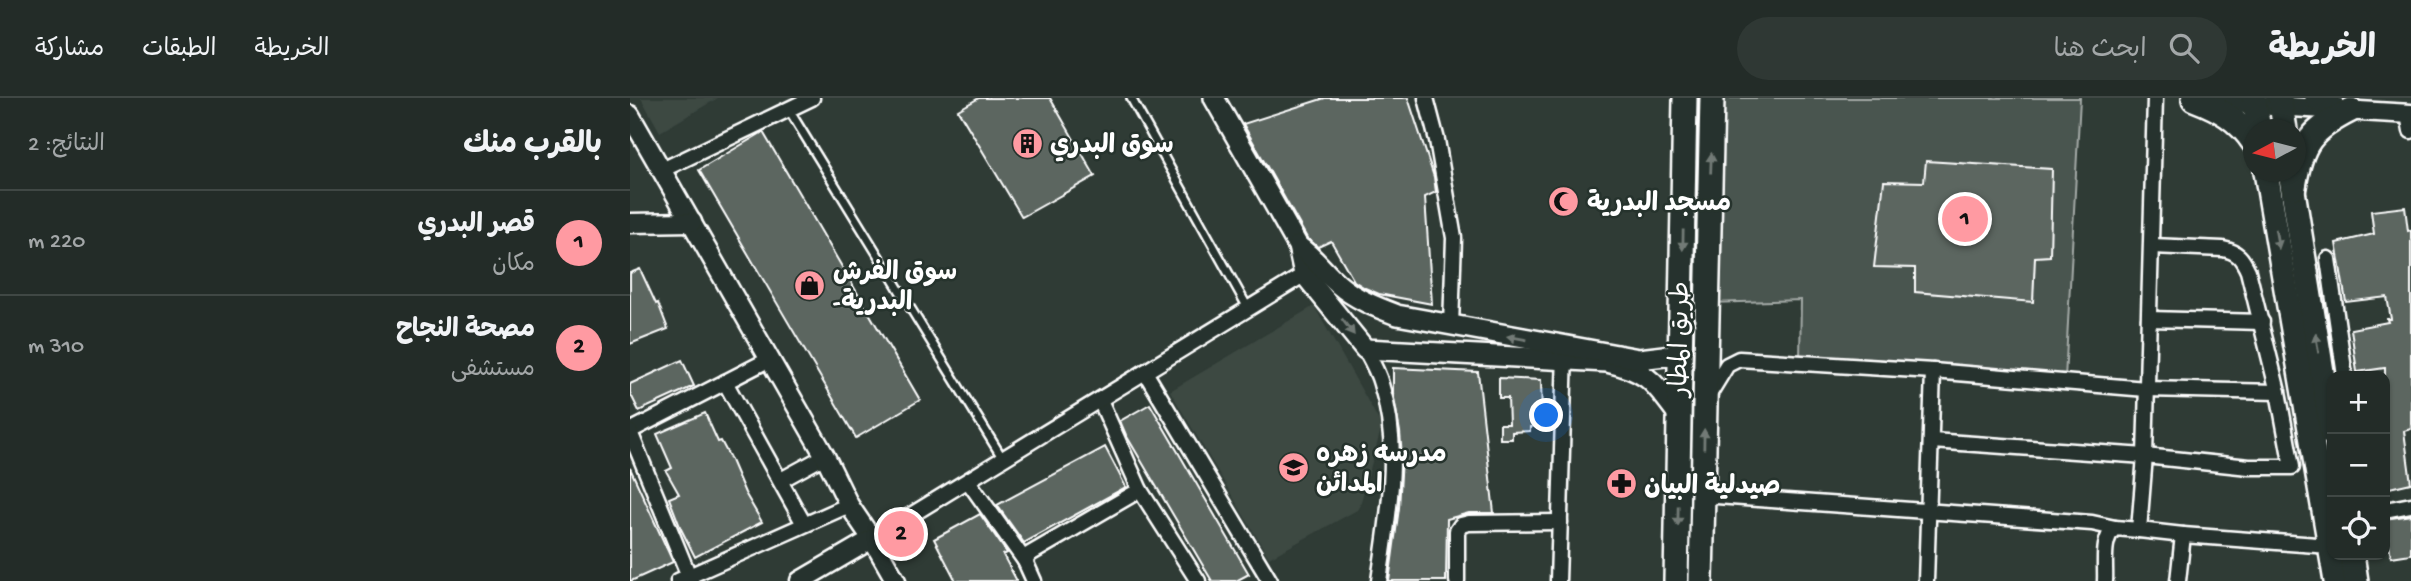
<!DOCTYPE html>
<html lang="ar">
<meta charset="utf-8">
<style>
:root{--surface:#232c28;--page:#2f3834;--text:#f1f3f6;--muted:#a3a7a8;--line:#404845;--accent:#ff9aa2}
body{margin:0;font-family:"Gochi Hand","Playpen Sans Arabic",sans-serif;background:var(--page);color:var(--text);direction:rtl}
.controls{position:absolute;right:21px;bottom:21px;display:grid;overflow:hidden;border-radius:14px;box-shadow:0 2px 5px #0004}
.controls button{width:63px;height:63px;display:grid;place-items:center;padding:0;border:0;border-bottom:2px solid var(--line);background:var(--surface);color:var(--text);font:35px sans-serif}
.compass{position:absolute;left:1613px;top:21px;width:63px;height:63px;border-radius:50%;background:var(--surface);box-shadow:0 2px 5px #0004;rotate:263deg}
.you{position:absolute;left:917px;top:318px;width:24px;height:24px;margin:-18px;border:5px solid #fff;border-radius:50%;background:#1a73e8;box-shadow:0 0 0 10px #1a73e833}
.badge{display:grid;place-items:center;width:46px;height:46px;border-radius:50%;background:var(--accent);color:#111;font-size:23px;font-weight:700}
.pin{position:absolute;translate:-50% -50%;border:4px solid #fff;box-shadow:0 2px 7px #0006}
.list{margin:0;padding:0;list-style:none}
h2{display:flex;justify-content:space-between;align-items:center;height:91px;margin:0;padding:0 28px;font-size:30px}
h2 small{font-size:23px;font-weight:400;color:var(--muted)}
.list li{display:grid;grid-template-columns:46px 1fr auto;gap:21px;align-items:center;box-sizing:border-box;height:105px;padding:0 28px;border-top:2px solid var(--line)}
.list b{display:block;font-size:26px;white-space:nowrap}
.list p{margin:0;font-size:23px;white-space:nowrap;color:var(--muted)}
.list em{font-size:23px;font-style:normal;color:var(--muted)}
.icon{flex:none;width:38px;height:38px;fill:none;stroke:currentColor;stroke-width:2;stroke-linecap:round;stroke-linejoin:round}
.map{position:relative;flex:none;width:1781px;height:483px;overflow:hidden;direction:ltr}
header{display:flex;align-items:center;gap:42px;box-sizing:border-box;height:98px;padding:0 35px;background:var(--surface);border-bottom:2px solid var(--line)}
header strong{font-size:33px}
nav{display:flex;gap:38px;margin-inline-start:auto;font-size:24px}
.search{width:490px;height:63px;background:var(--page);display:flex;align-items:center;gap:18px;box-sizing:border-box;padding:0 24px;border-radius:38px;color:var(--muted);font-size:26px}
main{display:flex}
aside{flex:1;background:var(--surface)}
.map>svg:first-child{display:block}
.built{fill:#3c4842}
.green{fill:#4a544f;stroke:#a4aaa7;stroke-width:2}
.building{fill:#5b6661;stroke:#fff;stroke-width:2}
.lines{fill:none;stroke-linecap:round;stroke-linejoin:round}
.service-casing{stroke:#fff;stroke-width:12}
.minor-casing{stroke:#fff;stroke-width:19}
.tertiary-casing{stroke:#fff;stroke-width:23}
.secondary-casing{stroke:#fff;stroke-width:24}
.primary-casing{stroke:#fff;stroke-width:28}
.trunk-casing{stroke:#fff;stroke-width:28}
.service{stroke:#26332d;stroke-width:7}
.minor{stroke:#26332d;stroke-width:14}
.tertiary{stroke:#26332d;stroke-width:18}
.secondary{stroke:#26332d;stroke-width:19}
.primary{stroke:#26332d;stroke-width:23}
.trunk{stroke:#26332d;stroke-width:23}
.oneway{fill:#727a76}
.labels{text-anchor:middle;stroke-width:5;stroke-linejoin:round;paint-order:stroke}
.poi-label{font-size:26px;font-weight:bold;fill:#fff;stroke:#26332d;text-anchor:start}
.street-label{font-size:26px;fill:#fff;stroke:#26332d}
</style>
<header>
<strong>الخريطة</strong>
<div class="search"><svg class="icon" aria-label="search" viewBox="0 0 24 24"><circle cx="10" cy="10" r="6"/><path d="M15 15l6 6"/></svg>ابحث هنا</div>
<nav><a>الخريطة</a><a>الطبقات</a><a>مشاركة</a></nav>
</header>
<main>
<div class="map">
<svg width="1781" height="483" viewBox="0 0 1781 483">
<rect width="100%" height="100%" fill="#2f3b35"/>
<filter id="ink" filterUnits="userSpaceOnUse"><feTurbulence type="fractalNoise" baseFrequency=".0143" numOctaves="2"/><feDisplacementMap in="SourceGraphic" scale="14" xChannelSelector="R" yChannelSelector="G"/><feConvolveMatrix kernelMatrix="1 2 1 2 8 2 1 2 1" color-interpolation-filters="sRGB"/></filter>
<g filter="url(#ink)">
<g class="built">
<path d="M11 0H88L30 34Z"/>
<path d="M684 208 752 328 729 411 639 460 540 293Z"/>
</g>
<path class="green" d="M1086 0H1450L1435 281 1170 263 1171 202 1080 205Z"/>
<g class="building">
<path d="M349 0H420L465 78 392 119 328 12Z"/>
<path d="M695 0H778L804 79 806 94 795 99 802 206 749 196 735 190 724 183 701 143 688 149 677 140 613 26Z"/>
<path d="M133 34 290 302 226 340 69 72Z"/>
<path d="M1296 63 1422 71 1420 158 1405 159 1403 204 1285 194V170L1244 169 1254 83 1294 84Z"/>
<path d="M1775 109 1778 133 1781 132V331L1774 333 1781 385 1755 391V270L1727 274 1721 231 1758 224 1757 221H1761L1757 199 1716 204 1706 145 1744 136 1741 113Z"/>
<path d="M10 171 26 206 28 205 38 231 0 246V175Z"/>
<path d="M52 262 64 288 9 313 0 295V286Z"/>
<path d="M763 270 848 274 864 415H839L817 421 816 483H759L769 410 772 360 770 334 763 295Z"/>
<path d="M869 280 911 282 912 318 905 319V328L900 329V333L882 334V341H870V326H879L878 300H869Z"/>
<path d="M520 306 619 476 606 483H582L496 337 490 323Z"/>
<path d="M75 315 88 344 91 343 100 360 115 395 132 424 65 459 51 431 39 400 49 396 36 373 42 370 27 336Z"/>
<path d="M475 349 496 389 394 445 367 407Z"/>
<path d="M0 370 43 464 1 483H0Z"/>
<path d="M350 416 377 455 373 457 387 483H326L304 441Z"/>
<path d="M1781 417V456L1761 459 1755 421Z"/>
</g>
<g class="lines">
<defs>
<g id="service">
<path d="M501 0 618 210"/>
<path d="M159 12 373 361"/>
</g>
<g id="minor">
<path d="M796 0 807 42 824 140 821 228"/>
<path d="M1778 16 1781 33"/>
<path d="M32 72 182 0"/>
<path d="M1698 161 1715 278"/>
<path d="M1519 221 1632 224"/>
<path d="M735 251C741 262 748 274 751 286 772 351 758 417 749 483"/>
<path d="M515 274 640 483"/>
<path d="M95 284 174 426"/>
<path d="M1078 298 1097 267 1109 261 1303 273 1516 291 1648 294"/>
<path d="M470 302 510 392 568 483"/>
<path d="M0 333 140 261"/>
<path d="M0 334 61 483"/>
<path d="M1302 343 1515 358 1619 369H1662L1648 294 1618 173C1612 160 1608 154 1593 151L1522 148"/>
<path d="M151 382 195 358"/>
<path d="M338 383 395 463"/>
<path d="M1073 397 1462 425 1485 430"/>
<path d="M1755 412 1781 407"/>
<path d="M1509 432 1553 437 1548 483"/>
<path d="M1553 437 1700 448"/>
<path d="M242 441 683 171"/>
<path d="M48 483 219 407"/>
<path d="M404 483 395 463 400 456 510 392"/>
<path d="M827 483V433L831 427 839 425 930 424"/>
<path d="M928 483 935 254"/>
<path d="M1296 483 1303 273"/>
<path d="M1475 483C1476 467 1471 441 1485 430L1509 432 1515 358 1525 0"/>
</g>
<g id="tertiary">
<path d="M1575 2 1625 7 1781 16"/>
<path d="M0 17 195 358 219 407 242 441 266 483"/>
<path d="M0 125 62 124"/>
<path d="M170 483 242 441"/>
</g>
<g id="secondary">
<path d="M584 0 668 148 674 176 735 251 977 264C1021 274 1024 285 1050 319"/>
<path d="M668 148C684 159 694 174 708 186 725 201 746 209 767 217L1009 261 1051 256"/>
</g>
<g id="primary">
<path d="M1624 0 1629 32"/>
<path d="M1650 0 1655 32"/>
<path d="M1687 0 1704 10"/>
<path d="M1564 1C1590 11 1608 21 1624 45"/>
<path d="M1636 74 1706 483"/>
<path d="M1660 74 1702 336"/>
<path d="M1664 89C1671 45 1681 32 1721 12"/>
<path d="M1722 457 1726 483"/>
</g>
<g id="trunk">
<path d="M1046 483 1055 0"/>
<path d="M1071 483 1082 0"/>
</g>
</defs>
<use href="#service" class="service-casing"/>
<use href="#minor" class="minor-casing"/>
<use href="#tertiary" class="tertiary-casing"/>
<use href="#secondary" class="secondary-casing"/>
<use href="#primary" class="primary-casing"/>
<use href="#trunk" class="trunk-casing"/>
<use href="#service" class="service"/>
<use href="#minor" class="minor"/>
<use href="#tertiary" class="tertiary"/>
<use href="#secondary" class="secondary"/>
<use href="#primary" class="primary"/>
<use href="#trunk" class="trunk"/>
</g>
<defs><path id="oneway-solid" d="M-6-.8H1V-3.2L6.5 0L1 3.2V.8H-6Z" transform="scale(1.75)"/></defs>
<g class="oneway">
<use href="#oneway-solid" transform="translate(1081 65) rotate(-88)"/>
<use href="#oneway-solid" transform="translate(1647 141) rotate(80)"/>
<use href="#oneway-solid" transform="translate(1053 142) rotate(91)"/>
<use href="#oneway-solid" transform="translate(718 229) rotate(53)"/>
<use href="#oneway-solid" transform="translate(887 240) rotate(-170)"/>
<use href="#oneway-solid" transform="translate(1687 245) rotate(-99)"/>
<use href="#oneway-solid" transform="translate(1074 341) rotate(-89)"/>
<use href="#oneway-solid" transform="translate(1048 418) rotate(91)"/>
</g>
</g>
<defs>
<symbol id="building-disc" viewBox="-11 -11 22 22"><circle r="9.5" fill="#ff9aa2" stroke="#26332d"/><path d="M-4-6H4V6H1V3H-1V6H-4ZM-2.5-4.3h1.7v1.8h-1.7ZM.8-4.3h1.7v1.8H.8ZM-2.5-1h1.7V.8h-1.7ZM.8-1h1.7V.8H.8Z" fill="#111"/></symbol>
<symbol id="mosque-disc" viewBox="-11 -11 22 22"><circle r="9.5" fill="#ff9aa2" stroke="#26332d"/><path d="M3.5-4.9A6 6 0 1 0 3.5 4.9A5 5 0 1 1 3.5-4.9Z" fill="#111"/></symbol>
<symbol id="shop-disc" viewBox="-11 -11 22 22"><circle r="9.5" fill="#ff9aa2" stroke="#26332d"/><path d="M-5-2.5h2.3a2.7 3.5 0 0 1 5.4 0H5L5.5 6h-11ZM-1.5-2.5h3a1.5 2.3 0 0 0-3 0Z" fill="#111"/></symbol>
<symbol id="school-disc" viewBox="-11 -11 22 22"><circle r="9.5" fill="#ff9aa2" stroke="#26332d"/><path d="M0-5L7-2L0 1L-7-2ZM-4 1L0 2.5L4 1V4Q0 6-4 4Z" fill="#111"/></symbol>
<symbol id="pharmacy-disc" viewBox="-11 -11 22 22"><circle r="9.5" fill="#ff9aa2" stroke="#26332d"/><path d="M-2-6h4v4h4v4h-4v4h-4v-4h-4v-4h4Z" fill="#111"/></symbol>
</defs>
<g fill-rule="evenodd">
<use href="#building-disc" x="380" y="28" width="35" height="35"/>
<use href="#mosque-disc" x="916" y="86" width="35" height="35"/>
<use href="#shop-disc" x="162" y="170" width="35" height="35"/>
<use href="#school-disc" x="646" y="352" width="35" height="35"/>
<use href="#pharmacy-disc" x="974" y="368" width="35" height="35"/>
</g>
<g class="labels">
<g class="poi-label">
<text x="420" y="54">سوق البدري</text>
<text x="957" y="112">مسجد البدرية</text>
<text x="203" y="181">سوق الفرش<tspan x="203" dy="30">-البدرية</tspan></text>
<text x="686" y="363">مدرسه زهره<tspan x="686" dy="30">المدائن</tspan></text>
<text x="1014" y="395">صيدلية البيان</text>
</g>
<g class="street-label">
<text transform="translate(1048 241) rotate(-89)" y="9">طريق المطار</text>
</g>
</g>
</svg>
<div class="controls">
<button>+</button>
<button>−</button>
<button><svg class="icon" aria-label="locate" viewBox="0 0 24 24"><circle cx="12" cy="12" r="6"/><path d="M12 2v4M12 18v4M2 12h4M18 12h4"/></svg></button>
</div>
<svg class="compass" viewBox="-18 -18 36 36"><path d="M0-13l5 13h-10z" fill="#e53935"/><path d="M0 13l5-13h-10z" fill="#a3a7a8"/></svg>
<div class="you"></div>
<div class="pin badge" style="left:1335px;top:121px">1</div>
<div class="pin badge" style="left:271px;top:436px">2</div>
</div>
<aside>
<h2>بالقرب منك<small>النتائج: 2</small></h2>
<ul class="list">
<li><span class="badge">1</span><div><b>قصر البدري</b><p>مكان</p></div><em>220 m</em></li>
<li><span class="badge">2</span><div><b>مصحة النجاح</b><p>مستشفى</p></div><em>310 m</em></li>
</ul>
</aside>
</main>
